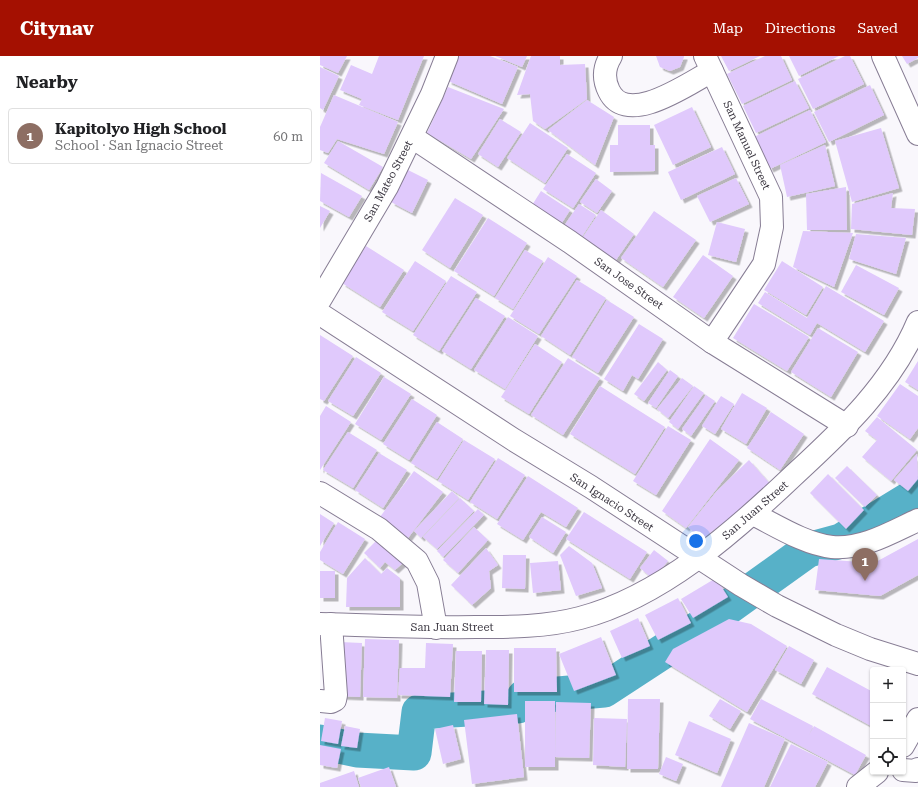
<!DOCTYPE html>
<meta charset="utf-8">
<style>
:root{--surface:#fff;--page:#f2f2f2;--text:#202124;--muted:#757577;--line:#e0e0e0;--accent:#a41001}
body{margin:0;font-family:"Roboto Serif",serif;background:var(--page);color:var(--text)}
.controls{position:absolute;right:12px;bottom:12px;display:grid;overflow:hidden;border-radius:4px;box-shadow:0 1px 3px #0004}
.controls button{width:36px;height:36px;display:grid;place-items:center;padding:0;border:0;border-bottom:1px solid var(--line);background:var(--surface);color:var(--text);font:20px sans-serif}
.you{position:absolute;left:376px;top:485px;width:14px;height:14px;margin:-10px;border:3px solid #fff;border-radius:50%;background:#1a73e8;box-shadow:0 0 0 6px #1a73e833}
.badge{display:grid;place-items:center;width:26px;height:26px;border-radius:50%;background:var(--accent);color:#fff;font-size:13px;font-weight:700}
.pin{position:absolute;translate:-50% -33px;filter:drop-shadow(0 1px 2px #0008)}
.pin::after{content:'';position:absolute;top:21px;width:14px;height:12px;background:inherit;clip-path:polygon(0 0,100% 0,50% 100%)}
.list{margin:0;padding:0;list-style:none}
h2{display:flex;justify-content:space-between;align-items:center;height:52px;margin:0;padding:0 16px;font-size:17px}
h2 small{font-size:13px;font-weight:400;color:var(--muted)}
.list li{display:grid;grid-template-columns:26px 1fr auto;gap:12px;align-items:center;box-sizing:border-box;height:56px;margin:0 8px 8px;padding:0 8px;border:1px solid var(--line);border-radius:4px}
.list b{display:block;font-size:15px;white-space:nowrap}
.list p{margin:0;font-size:13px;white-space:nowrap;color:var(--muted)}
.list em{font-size:13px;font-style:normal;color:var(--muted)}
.icon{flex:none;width:22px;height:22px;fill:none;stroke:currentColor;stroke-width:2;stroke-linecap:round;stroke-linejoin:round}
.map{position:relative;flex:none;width:598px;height:731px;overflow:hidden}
header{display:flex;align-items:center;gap:24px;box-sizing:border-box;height:56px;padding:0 20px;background:var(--accent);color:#fff}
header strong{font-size:19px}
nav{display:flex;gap:22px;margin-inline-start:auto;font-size:14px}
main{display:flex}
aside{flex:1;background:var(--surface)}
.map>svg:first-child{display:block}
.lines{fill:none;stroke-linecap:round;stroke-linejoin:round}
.river{stroke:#57b1c8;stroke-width:35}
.building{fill:#e0c9fc;filter:url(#shadow)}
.minor-casing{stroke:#877d94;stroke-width:24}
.minor{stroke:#fff;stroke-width:22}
.labels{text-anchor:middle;stroke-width:3;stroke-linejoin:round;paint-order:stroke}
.street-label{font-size:11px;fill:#3c3842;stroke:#fff}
</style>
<header>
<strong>Citynav</strong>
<nav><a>Map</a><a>Directions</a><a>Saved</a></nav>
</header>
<main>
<aside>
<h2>Nearby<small></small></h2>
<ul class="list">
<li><span class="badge" style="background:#8d6e63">1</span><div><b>Kapitolyo High School</b><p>School · San Ignacio Street</p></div><em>60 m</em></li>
</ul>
</aside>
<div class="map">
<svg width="598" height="731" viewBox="0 0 598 731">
<defs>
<filter id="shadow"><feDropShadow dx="3.5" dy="3.5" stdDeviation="0" flood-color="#0004"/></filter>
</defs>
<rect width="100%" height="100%" fill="#f9f7fc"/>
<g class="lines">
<path class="river" d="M0 686 37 694 94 697 99 656 198 650 204 641 284 634 382 570 488 494 521 485 598 438"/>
</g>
<g class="building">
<path d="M0 0H27L18 17 0 9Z"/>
<path d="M59 0H104L78 64 39 49 42 43 20 34 31 9 52 18Z"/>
<path d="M138 0H170L198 11 182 48 128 25Z"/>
<path d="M175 0H207L202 11Z"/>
<path d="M211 0H240V9L265 8 267 43 225 73 213 65 210 38 197 39Z"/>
<path d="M336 0H364V1L360 11 350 15 340 11Z"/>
<path d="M401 0H440L409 15Z"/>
<path d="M445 0H461L472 24 422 48 407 18Z"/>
<path d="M469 0H519L479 20Z"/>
<path d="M525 0H530L544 28 493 53 478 23Z"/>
<path d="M582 0H598V2L587 8Z"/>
<path d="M0 11 19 20 3 54 0 52Z"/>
<path d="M475 25 489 52 436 77 423 50Z"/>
<path d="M550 29 564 59 509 86 494 56Z"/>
<path d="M128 31 184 53 151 103 107 77Z"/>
<path d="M14 39 78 66 64 98 17 83 8 97 0 94V71Z"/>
<path d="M267 44 294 61 275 109 228 74Z"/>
<path d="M372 51 391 91 353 109 334 69Z"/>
<path d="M490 54 506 86 450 113 434 81Z"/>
<path d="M180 63 201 76 178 111 158 98Z"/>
<path d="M210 67 248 92 225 127 187 102Z"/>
<path d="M298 69H330V89H335V115L290 116V89H298Z"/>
<path d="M561 72 579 132 532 146 515 85Z"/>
<path d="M18 85 63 111 49 134 4 107Z"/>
<path d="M505 89 515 130 467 141 460 109Z"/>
<path d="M402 91 415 118 361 144 348 116Z"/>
<path d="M247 98 276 117 253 152 223 133Z"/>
<path d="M88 114 108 124 92 157 71 146Z"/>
<path d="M1 117 42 140 29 161 0 145Z"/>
<path d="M416 122 429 148 390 166 377 140Z"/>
<path d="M276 123 292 135 277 157 260 146Z"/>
<path d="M526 131 527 174H487L486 138Z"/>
<path d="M221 135 250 154 238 173 209 154Z"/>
<path d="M573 137 571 152 595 153 592 179 531 173 532 148Z"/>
<path d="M135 142 163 159 130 212 102 194Z"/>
<path d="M259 148 276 159 261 182 244 170Z"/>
<path d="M0 150 10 155 0 172Z"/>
<path d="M281 154 314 178 296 204 263 181Z"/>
<path d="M334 155 376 184 343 231 301 202Z"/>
<path d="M168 162 207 187 174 240 134 215Z"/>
<path d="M397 166 425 173 416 206 388 199Z"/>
<path d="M483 175 533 177 514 231 473 211Z"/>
<path d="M536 178 586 182 576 218 529 203Z"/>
<path d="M46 190 84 214 60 251 22 227Z"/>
<path d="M205 194 223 205 193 253 175 242Z"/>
<path d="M383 199 413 220 384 262 353 241Z"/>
<path d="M228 201 257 220 219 278 190 260Z"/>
<path d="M95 205 126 225 93 275 62 256Z"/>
<path d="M462 205 503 231 486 259 444 234Z"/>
<path d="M536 209 579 232 564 259 521 236Z"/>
<path d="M131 220 157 236 119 295 93 279Z"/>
<path d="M257 224 286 242 250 299 221 280Z"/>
<path d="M506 230 564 265 545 296 497 267 490 279 438 247 445 236 487 262Z"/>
<path d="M156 242 185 260 151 313 122 295Z"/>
<path d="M287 244 314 261 278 317 252 301Z"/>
<path d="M434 248 489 281 467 315 413 282Z"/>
<path d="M188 261 218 280 185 333 154 314Z"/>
<path d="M319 268 343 283 318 323 312 319 303 335 284 323Z"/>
<path d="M498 272 538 296 511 341 471 316Z"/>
<path d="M0 279 33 300 4 345 0 343Z"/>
<path d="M215 288 242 306 209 358 181 341Z"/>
<path d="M36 301 61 317 33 360 8 345Z"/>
<path d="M248 302 280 322 243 379 211 359Z"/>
<path d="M598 305V334L585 326Z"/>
<path d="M338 306 347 314 324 345 314 338Z"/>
<path d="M350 314 358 320 336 352 328 347Z"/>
<path d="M64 321 91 338 61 384 35 368Z"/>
<path d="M362 322 373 330 348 362 337 353Z"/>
<path d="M580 328 598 340V372L590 383 557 360Z"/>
<path d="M280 330 345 371 315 418 250 378Z"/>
<path d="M374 330 384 337 358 373 349 366Z"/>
<path d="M422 337 447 352 426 388 401 373Z"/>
<path d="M386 339 395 345 371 380 362 373Z"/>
<path d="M401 340 414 348 395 378 382 370Z"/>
<path d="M92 343 117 359 89 404 63 388Z"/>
<path d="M6 350 31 366 0 414V360Z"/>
<path d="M451 356 484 378 460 414 427 392Z"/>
<path d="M557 361 597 394 571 425 542 401 557 384 545 375Z"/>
<path d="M117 366 143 383 117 423 91 407Z"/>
<path d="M348 370 371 384 336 439 313 425Z"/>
<path d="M28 376 57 394 33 432 3 414Z"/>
<path d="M390 383 419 404 366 472 342 455Z"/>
<path d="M144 384 175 403 148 444 118 425Z"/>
<path d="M59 397 87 414 63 452 35 434Z"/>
<path d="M597 398 598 423 588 435 574 424Z"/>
<path d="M178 402 205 419 177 463 150 446Z"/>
<path d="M429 404 452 430 382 483 368 471 397 435Z"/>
<path d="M527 410 557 439 545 451 515 422Z"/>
<path d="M94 415 123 436 88 482 60 461Z"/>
<path d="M508 418 544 454 526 473 490 437Z"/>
<path d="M208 420 258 452 246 471 221 456 203 484 177 468Z"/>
<path d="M132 435 139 442 101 482 94 475Z"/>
<path d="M140 442 154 455 117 493 103 481Z"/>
<path d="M158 453 164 459 123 501 117 495Z"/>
<path d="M264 456 327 496 310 523 246 483Z"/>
<path d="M0 458 14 467 0 490Z"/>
<path d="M222 461 246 476 233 497 209 481Z"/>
<path d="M18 466 45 483 23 518 0 504V496Z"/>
<path d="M154 471 168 484 138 517 123 504Z"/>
<path d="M61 480 85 505 75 514 65 506 60 512 44 497Z"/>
<path d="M598 483V519L560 540 495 534 499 503 554 507Z"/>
<path d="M249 490 272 507 282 532 256 540 240 499Z"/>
<path d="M166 492 178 509 169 515 171 532 152 549 131 529Z"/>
<path d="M334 494 348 505 333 523 320 512Z"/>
<path d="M183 499H206L205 533 182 532Z"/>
<path d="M45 502 61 518 67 512 80 522V551H26L27 522Z"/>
<path d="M238 505 241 534 213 537 210 507Z"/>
<rect x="0" y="515" width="15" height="27"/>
<path d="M396 522 408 541 373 562 361 543Z"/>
<path d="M358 542 371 567 338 584 325 559Z"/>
<path d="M318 562 330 590 302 602 290 575Z"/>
<path d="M409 563 431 568 467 590 427 656 345 606 353 593Z"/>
<path d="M281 581 296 619 254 635 239 598Z"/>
<path d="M45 583 79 584 77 642 43 641Z"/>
<path d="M20 586 42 587 40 641 18 640Z"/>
<path d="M106 587 133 588 130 641 78 639 80 612H105Z"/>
<path d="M469 590 494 604 481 628 455 614Z"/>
<path d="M194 592H236L237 636H194Z"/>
<path d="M166 594H189L188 649 164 648Z"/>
<path d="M136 595H162L161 646H134Z"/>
<path d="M507 611 553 636V671L492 638Z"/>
<path d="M308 643H340L338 713H307Z"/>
<path d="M400 643 421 655 410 673 389 660Z"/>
<path d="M441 643 493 670 489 679 494 670 546 699 535 719 430 663Z"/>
<rect x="205" y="645" width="30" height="66"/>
<path d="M236 646 271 647 269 702 235 701Z"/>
<path d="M197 658 204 721 152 728 144 664Z"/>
<path d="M5 662 22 665 18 688 1 685Z"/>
<path d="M274 662 307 663 305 711 273 709Z"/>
<path d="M369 665 411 683 397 717 355 699Z"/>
<path d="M429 667 465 683 444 731H401Z"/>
<path d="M133 669 141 703 123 708 115 673Z"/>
<path d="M25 670 40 673 37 692 21 690Z"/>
<path d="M471 688 508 706 495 731H450Z"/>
<path d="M0 689 21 693 17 712 0 709Z"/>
<path d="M346 701 363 708 356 725 339 718Z"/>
<path d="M69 711 76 731H41L38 722Z"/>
<path d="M34 715 39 731H0V727Z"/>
</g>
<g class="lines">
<defs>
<g id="minor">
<path d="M291 0C284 11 283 23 289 35 307 72 369 27 392 15"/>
<path d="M385 0 451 141 452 171 444 208 392 286"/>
<path d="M563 0 598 78"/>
<path d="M92 81 250 186 392 286 527 370"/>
<path d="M0 244 67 131 112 38 127 0"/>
<path d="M0 258 194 384 271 431 421 529 457 550 516 579 550 593 598 608"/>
<path d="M0 437 59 473 97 505 108 527 116 572"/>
<path d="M433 458C457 470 485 488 512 491 542 494 572 476 598 464"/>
<path d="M0 568C52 569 104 572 156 571 190 571 226 571 260 562 341 541 414 476 474 419 523 374 572 328 598 266"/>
<path d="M0 645 11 646 15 644 16 639 11 568"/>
<path d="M583 690 598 663"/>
<path d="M583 714 596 715 598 713"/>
<path d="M538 731 557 716"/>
</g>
</defs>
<use href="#minor" class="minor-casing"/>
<use href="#minor" class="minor"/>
</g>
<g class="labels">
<g class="street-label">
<text transform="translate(427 89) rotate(65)" y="4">San Manuel Street</text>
<text transform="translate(68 125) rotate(-62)" y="4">San Mateo Street</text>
<text transform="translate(309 227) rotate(35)" y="4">San Jose Street</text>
<text transform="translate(292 446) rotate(33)" y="4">San Ignacio Street</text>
<text transform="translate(435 454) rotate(-41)" y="4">San Juan Street</text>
<text x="132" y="575">San Juan Street</text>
</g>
</g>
</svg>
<div class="controls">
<button>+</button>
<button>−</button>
<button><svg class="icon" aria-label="locate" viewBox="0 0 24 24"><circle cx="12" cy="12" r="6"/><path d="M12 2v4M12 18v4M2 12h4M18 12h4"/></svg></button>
</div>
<div class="you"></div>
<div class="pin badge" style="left:545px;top:525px;background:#8d6e63">1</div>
</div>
</main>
